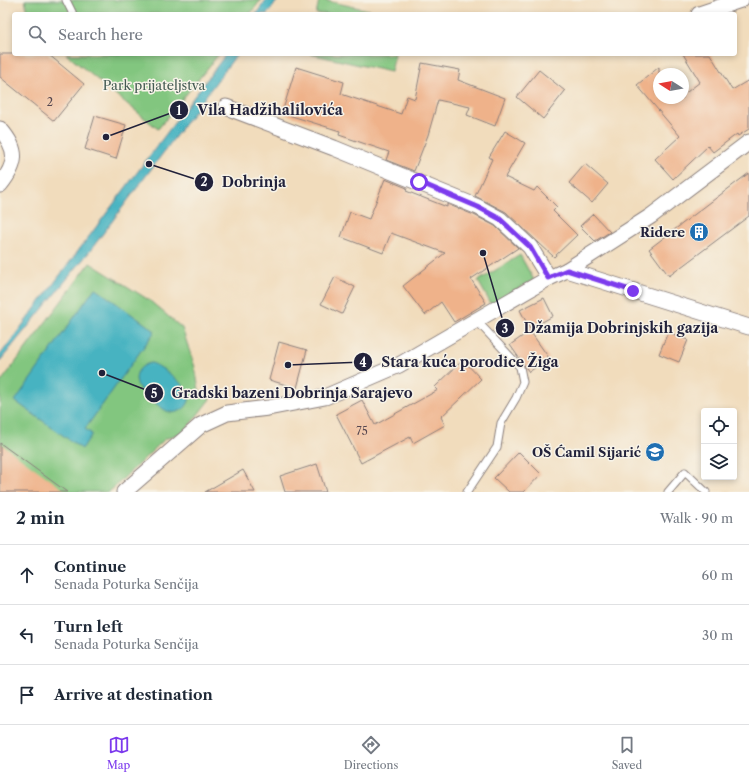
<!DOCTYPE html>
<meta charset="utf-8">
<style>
:root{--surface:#fff;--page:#f6f6f7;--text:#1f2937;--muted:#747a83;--line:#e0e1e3;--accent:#7c3aed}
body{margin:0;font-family:"Libre Caslon Text",serif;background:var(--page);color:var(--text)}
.controls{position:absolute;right:12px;bottom:12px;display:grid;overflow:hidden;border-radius:4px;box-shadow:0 2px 6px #0003}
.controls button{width:36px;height:36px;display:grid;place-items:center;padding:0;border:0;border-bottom:1px solid var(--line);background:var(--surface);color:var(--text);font:20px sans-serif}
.compass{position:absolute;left:653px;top:68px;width:36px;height:36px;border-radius:50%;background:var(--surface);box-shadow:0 2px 6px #0003;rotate:281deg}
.stop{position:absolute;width:12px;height:12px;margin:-9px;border:3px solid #7c3aed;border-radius:50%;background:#fff}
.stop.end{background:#7c3aed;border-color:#fff;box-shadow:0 1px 4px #0008}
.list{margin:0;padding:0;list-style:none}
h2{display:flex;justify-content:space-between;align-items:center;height:52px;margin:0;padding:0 16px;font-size:17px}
h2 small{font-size:13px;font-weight:400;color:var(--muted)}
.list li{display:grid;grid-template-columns:26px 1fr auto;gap:12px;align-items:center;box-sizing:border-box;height:60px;padding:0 16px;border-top:1px solid var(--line)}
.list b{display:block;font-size:15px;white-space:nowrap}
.list p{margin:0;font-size:13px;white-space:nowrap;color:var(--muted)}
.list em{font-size:13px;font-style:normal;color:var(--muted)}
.icon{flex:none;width:22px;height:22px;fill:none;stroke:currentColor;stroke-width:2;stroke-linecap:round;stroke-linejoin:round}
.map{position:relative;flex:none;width:749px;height:492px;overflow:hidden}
.search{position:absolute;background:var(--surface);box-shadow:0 2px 6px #0003;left:12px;right:12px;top:12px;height:44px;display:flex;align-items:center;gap:10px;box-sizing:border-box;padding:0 14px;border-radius:4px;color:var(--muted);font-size:15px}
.sheet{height:232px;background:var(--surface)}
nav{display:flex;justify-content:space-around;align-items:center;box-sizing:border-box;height:56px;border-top:1px solid var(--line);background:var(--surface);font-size:11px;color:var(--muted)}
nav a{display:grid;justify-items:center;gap:2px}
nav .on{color:var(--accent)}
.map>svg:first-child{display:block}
.green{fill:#82c67f;stroke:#52745d}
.water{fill:#46b3c1;stroke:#346a7e}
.building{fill:#efb28a}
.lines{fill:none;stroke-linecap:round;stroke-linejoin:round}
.lane-casing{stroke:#8a7f7c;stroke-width:9}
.street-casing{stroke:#8a7f7c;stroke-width:17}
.lane{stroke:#fff;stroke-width:7}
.street{stroke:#fff;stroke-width:15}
.route{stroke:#7c3aed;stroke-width:5}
.labels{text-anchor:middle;stroke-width:3;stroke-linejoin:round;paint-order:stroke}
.number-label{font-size:11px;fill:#55464f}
.park-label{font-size:13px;fill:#445b53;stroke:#f7f3e8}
.poi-label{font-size:13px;font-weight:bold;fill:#22223b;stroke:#f7f3e8;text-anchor:end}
.leader{fill:none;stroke:#22223b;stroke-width:1.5}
.callout-dot{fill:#22223b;stroke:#f7f3e8;stroke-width:1.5}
.mark-label{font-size:12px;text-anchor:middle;font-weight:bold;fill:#fff}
.callout-label{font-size:14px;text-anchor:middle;font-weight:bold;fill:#22223b;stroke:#f7f3e8;stroke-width:3;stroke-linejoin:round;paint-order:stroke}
</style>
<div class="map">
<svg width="749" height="492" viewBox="0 0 749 492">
<rect width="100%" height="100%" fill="#f7f3e8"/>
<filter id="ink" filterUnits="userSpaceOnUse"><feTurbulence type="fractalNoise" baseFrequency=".025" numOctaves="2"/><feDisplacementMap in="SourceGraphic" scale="8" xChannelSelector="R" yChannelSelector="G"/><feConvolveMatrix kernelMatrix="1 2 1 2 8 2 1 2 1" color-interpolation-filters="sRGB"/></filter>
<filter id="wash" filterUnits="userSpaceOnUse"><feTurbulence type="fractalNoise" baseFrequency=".012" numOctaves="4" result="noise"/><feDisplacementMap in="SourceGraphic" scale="16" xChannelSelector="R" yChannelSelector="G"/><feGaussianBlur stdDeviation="0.9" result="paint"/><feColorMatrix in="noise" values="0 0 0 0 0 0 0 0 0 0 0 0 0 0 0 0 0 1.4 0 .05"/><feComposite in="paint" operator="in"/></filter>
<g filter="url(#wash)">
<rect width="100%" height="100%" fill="#f1dcbc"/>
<g class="green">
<path d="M25 0H261L250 14H28Z"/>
<path d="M319 0H323L387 14H316Z"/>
<path d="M66 54H219L158 129Z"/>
<path d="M310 54H395L391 72Z"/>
<path d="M520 255 534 280 491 304 478 281Z"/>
<path d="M90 263 149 300 182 328 195 367 199 390 210 399 185 431 165 439 109 492H0V383Z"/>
</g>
<g class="water">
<path d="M266 0H278L267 14H256Z"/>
<path d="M226 54H237L90 251 0 361V355Z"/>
<path d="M95 288 155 331 85 429 92 434 82 449 15 401Z"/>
<path d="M151 363C160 365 186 385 189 394 192 406 178 416 167 411 157 406 149 396 140 389 132 378 137 366 151 363Z"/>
</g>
<g id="blocks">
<g class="building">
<path d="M0 54H48L84 84 54 121 0 77Z"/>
<path d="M683 54H710L732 90 749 80V129L738 136 737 134 713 152 708 146 673 179 655 159 680 136 637 85 659 67V98H683V95L700 82Z"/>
<path d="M422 63 460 70 458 80 505 98 495 126 467 115 470 107 438 100 428 135 414 171 386 160 389 152 339 135 340 131 282 113 296 67 344 82 341 94 401 114 407 96 415 99Z"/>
<path d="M539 70 565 91 543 119 517 97Z"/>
<path d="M95 116 126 125 116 159 85 149Z"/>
<path d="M505 131 525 143 505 177 534 191 537 187 557 207 553 211 577 235 554 257 506 212 475 196 492 159 489 157Z"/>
<path d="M585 164 608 184 592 203 569 183Z"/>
<path d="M749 173V216L669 276 649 249Z"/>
<path d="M385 179 407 188 406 191 447 207V204L474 215 495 226 518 248 471 279 486 303 454 322 441 302 425 315 403 286 445 253 391 233 383 253 341 237 350 212 369 219Z"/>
<path d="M593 214 610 232 595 241 580 226Z"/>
<path d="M335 277 355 287 342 314 321 304Z"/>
<path d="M544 298 553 316 530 329 520 310Z"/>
<path d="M530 331 549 358 529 372 510 345Z"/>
<path d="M668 332 688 340 679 362 659 354Z"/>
<path d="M279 342 307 350 297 388 269 380Z"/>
<path d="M463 360 481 379 441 417 445 425 413 443 410 437 361 463 336 414 362 400 375 425 438 390 435 387Z"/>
<path d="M0 443 67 492H0Z"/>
<path d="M519 452 541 474 524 492H509L494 478Z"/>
<path d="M317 464 326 492H285L280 476Z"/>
<path d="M243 470 255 492H205Z"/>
</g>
</g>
</g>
<g filter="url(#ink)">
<use href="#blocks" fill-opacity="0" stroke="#8a7f7c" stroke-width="1"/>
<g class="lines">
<defs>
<g id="lane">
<path d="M66 0 73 14"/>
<path d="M467 492 497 447 501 423 516 398 523 382 520 367 476 320"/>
<path d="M668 492 685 472 706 492"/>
</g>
<g id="street">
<path d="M699 14 741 0"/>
<path d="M226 107 334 148 478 207 500 219 530 247 549 278"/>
<path d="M0 129C19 150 17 164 0 185"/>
<path d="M567 270 651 216 749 142"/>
<path d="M124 492 201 425 227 413 268 408 325 397 399 365 549 278 567 270 749 327"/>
</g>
</defs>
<use href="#lane" class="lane-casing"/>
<use href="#street" class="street-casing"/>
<use href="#lane" class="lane"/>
<use href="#street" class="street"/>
</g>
</g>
<g class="lines" filter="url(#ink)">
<path class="route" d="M419 182 478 207 500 219 530 247 548 278 567 270 633 291"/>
</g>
<defs>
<symbol id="building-disc" viewBox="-11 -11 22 22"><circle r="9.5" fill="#1f6fb2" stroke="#f7f3e8"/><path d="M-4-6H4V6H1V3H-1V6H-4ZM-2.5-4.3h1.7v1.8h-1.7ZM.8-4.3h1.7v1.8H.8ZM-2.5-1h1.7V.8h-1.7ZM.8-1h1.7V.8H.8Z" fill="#fff"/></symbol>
<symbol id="school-disc" viewBox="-11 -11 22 22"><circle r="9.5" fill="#1f6fb2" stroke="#f7f3e8"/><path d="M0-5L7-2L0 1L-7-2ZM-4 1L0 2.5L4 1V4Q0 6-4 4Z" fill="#fff"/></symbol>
</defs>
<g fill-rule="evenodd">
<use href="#building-disc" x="688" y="221" width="22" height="22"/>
<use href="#school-disc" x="644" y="441" width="22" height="22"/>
</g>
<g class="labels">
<g class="number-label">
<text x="50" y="106">2</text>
<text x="362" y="435">75</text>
</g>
<g class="park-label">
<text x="154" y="90">Park prijateljstva</text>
</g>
<g class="poi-label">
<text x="685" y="237">Ridere</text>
<text x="641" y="457">OŠ Ćamil Sijarić</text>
</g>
</g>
<path class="leader" d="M106 137L179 110M149 164L204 182M483 253L505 328M288 365L363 362M102 373L154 393"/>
<g class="callout-dot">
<circle cx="106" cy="137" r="4"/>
<circle cx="149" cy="164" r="4"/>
<circle cx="483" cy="253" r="4"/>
<circle cx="288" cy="365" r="4"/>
<circle cx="102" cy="373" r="4"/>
<circle cx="179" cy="110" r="10"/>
<circle cx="204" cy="182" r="10"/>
<circle cx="505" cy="328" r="10"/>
<circle cx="363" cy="362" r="10"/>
<circle cx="154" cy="393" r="10"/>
</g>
<g class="mark-label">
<text x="179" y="115">1</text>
<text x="204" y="186">2</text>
<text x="505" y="333">3</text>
<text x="363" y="367">4</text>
<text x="154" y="398">5</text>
</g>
<g class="callout-label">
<text x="270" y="115">Vila Hadžihalilovića</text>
<text x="254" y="187">Dobrinja</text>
<text x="621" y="333">Džamija Dobrinjskih gazija</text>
<text x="470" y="367">Stara kuća porodice Žiga</text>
<text x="292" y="398">Gradski bazeni Dobrinja Sarajevo</text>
</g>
</svg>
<div class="controls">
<button><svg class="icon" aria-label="locate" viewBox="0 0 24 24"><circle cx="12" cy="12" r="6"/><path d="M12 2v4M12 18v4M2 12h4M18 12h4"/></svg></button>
<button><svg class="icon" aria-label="layers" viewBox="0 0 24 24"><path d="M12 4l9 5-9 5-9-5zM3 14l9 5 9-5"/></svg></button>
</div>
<svg class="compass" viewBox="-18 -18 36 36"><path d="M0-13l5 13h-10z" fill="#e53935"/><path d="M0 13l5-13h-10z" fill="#747a83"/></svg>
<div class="stop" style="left:419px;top:182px"></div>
<div class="stop end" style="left:633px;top:291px"></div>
<div class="search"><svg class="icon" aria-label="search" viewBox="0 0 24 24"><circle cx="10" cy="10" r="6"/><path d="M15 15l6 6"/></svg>Search here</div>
</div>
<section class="sheet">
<h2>2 min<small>Walk · 90 m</small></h2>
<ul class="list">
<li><svg class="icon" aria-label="ahead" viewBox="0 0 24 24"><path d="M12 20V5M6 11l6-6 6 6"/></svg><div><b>Continue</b><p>Senada Poturka Senčija</p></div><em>60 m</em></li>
<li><svg class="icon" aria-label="left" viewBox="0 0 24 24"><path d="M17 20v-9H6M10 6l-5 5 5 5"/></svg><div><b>Turn left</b><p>Senada Poturka Senčija</p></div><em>30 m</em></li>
<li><svg class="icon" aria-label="arrive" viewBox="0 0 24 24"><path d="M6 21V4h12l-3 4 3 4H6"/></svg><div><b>Arrive at destination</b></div></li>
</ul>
</section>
<nav>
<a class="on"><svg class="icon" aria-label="map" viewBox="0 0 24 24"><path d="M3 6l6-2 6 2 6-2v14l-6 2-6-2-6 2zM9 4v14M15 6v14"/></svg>Map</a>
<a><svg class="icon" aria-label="directions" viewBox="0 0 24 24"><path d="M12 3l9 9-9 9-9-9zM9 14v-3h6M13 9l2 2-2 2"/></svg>Directions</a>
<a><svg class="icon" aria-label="saved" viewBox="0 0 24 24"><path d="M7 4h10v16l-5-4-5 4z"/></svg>Saved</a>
</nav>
